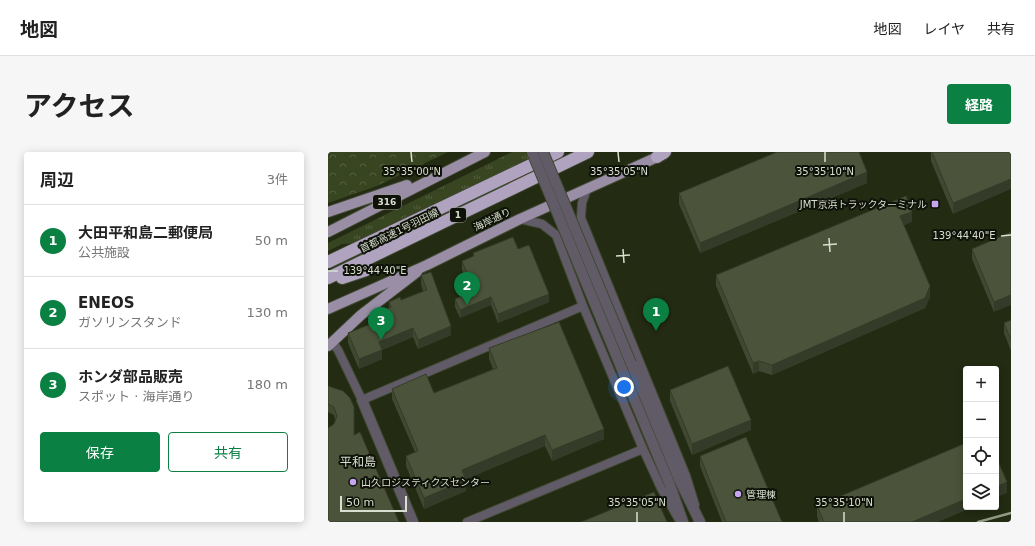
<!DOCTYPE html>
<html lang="ja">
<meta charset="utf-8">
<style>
:root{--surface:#fff;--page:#f6f6f6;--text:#222;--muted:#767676;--line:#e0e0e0;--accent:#0b8043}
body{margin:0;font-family:"DejaVu Sans","Noto Sans JP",sans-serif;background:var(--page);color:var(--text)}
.controls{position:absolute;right:12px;bottom:12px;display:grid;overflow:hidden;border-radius:4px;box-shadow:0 2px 10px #0003}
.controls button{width:36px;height:36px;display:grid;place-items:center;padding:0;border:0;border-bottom:1px solid var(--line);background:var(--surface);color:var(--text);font:20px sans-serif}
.scale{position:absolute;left:12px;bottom:10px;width:67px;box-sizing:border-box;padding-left:4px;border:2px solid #d9dfd0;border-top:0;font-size:11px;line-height:14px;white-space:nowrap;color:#d9dfd0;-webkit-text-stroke:3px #0e1208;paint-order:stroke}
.you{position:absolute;left:296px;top:235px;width:14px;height:14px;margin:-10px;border:3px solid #fff;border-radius:50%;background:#1a73e8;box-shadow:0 0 0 6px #1a73e833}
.badge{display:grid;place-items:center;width:26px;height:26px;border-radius:50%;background:var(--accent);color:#fff;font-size:13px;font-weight:700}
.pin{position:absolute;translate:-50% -33px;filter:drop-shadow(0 1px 2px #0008)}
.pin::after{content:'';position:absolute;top:21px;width:14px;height:12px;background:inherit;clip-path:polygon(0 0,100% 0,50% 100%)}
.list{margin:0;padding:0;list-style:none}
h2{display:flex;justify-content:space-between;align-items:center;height:52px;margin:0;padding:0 16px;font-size:17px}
h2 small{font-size:13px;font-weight:400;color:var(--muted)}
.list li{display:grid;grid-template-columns:26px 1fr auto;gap:12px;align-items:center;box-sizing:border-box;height:72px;padding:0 16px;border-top:1px solid var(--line)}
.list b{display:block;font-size:15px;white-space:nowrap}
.list p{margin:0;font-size:13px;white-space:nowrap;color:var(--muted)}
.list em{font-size:13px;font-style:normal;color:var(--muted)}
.actions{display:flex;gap:8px;padding:12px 16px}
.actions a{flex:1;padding:9px 0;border:1px solid var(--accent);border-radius:4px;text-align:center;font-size:14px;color:var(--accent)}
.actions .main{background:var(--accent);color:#fff}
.icon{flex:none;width:22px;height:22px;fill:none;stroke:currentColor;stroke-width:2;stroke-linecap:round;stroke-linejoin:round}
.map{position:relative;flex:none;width:683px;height:370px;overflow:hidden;border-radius:4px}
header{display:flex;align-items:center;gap:24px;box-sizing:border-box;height:56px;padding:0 20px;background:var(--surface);border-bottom:1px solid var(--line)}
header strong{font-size:19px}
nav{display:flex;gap:22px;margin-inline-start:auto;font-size:14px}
.intro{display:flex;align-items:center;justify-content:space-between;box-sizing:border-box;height:96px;padding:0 24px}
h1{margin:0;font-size:28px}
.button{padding:10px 18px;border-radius:4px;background:var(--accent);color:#fff;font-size:14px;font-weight:700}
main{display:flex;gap:24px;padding:0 24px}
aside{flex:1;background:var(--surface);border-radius:4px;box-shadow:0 2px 10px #0003}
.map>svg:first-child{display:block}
.grass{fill:url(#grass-tufts)}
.park{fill:url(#park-crowns)}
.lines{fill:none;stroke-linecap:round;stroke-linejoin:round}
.minor-casing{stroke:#404831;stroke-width:10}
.tertiary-casing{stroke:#404831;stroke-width:12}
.primary-casing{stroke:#404831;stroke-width:12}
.motorway-casing{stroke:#404831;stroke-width:14}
.minor{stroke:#605b67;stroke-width:8}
.tertiary{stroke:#605b67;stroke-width:10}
.primary{stroke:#998ea6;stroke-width:10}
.motorway{stroke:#afa3bf;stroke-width:12}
.rail{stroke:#939a87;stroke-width:2.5}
.tertiary-bridge-casing{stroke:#404831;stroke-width:12;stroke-linecap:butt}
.tertiary-bridge{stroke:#605b67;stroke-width:10}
.wall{fill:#404832}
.shaded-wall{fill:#343b29}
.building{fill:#4b543a;stroke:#343b29}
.ticks{fill:none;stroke:#d9dfd0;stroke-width:1.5}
.poi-dot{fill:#c7a6ef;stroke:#0e1208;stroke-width:1.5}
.labels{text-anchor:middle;stroke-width:4;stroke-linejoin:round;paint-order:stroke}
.shield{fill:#0e1208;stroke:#9ca294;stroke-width:1}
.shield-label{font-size:9px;font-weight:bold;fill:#d9dfd0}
.poi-label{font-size:10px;fill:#d9dfd0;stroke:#0e1208;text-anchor:start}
.street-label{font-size:10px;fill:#d9dfd0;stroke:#0e1208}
.quarter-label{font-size:12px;fill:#d9dfd0;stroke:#0e1208}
.ticks-label{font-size:10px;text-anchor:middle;fill:#d9dfd0;stroke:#0e1208;stroke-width:4;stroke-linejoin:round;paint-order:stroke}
</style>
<header>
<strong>地図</strong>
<nav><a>地図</a><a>レイヤ</a><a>共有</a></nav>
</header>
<div class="intro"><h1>アクセス</h1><a class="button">経路</a></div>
<main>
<aside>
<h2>周辺<small>3件</small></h2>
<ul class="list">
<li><span class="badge">1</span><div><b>大田平和島二郵便局</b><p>公共施設</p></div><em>50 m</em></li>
<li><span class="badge">2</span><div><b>ENEOS</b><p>ガソリンスタンド</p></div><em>130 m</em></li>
<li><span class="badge">3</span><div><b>ホンダ部品販売</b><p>スポット · 海岸通り</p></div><em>180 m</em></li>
</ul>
<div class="actions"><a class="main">保存</a><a>共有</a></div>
</aside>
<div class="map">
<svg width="683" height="370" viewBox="0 0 683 370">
<defs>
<pattern id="grass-tufts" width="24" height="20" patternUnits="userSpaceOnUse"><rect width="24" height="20" fill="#384521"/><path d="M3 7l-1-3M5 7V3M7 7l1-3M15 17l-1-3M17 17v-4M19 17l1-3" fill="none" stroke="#545f40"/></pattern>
<pattern id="park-crowns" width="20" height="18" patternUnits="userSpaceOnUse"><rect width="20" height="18" fill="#384521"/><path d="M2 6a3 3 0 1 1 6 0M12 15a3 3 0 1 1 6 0" fill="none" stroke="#545f40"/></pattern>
</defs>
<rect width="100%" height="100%" fill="#232b13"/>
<path class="grass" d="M184 0H214L30 91 14 92 0 99V91Z"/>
<path class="park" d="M0 0H120L49 34 0 51Z"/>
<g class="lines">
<defs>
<g id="minor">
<path d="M259 37 254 51 253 66 358 324 367 353"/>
<path d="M192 67 214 72 228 83 255 154 315 297 333 336 350 366"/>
<path d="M4 190 10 198 34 248 255 154"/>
<path d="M139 370 315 297"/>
</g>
<g id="tertiary">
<path d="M303 211 351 327 372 370"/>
<path d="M293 215 342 333 355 370"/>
<path d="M34 248 85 370"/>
</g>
<g id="primary">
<path d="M0 60 79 33"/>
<path d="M0 80 157 0"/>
<path d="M0 157 99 113 192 67 336 2"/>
<path d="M0 194 33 163 89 120"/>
</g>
<g id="motorway">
<path d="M329 5 337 0"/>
<path d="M0 110 230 0"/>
<path d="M0 126 260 0"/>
<path d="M14 126 38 118"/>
</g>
</defs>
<use href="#minor" class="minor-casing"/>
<use href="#tertiary" class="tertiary-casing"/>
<use href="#primary" class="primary-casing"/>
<use href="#motorway" class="motorway-casing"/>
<use href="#minor" class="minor"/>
<use href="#tertiary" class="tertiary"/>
<use href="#primary" class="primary"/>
<use href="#motorway" class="motorway"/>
<path class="rail" d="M650 370 683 361"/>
<defs>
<g id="tertiary-bridge">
<path d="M204 0 293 215"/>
<path d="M215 0 303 211"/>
</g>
</defs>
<use href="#tertiary-bridge" class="tertiary-bridge-casing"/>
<use href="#tertiary-bridge" class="tertiary-bridge"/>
</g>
<g class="wall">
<path d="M603 0H683L625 62 603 9Z"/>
<path d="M539 31 372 101 351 52V41Z"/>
<path d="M584 70 576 73 602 145 597 156 444 223 431 219 425 222 388 134V123Z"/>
<path d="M683 80 666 160 644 107V97Z"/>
<path d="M190 97 221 150 170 171 163 153 132 166 127 155V147L143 140 134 118V109L145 104V101Z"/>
<path d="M93 123 123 183 90 197 85 185 54 198V207L31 217 20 191V181L40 173V164L61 156V150L73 148 95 139 93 133Z"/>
<path d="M683 168V199L676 181V171Z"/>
<path d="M161 196 276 287 224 309 217 294 138 327V339L96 357 78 314V304L87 300 64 247V237L106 241 165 217 161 207Z"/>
<path d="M0 234 26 283 6 272 7 268 6 263 0 260Z"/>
<path d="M342 238 423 278 364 303 342 249Z"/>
<path d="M372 304 454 370H394L372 314Z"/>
<path d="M489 354 638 355H645L609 370H491L489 364Z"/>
</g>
<g class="shaded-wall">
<path d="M539 20V31L372 101V91Z"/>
<path d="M683 27V37L625 62V51Z"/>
<path d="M584 60V70L572 75V64Z"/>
<path d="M602 134V145L597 156 444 223V213Z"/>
<path d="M221 142V150L170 171V162Z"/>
<path d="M683 143V153L666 160V150Z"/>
<path d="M163 145V153L132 166V158Z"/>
<path d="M123 174V183L90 197V188Z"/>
<path d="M85 176V185L54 198V207L31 217V207L51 190Z"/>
<path d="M431 209V219L425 222V211Z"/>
<path d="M423 268V278L364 303V292Z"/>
<path d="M276 277V287L224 309V298Z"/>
<path d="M217 283V294L134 329V318Z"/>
<path d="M138 328V339L96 357V346Z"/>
<path d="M679 330V341L668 345V335Z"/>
<path d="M638 347V355H645L609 370H584Z"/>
</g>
<g class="building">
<path d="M449 0H531L539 20 372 91 351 41Z"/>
<path d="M604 0H683V27L625 51Z"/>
<path d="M578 44 584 60 572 64 602 134 597 146 444 213 431 209 425 211 388 123Z"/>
<path d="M683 80V143L666 150 644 97Z"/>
<path d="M185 85 190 97 201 93 221 142 170 162 163 145 132 158 127 147 146 139 134 109 146 104 145 101Z"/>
<path d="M103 120 123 174 90 188 85 176 51 190 54 198 31 207 20 181 43 172 40 164 63 155 61 150 72 145 73 148 99 138 93 123Z"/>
<path d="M683 168V188L676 171Z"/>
<path d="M231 170 276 277 224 298 217 283 134 318 138 328 96 346 78 304 90 299 64 237 98 222 106 241 169 216 161 196Z"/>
<path d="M400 214 423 268 364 292 342 238Z"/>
<path d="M0 234 15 239 22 246 26 255V283L32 280 71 370H0V276L6 272 9 264 6 255 0 252Z"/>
<path d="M418 285 454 370H398L372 304Z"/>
<path d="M638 291V347L584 370H496L489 354Z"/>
<path d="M668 304 679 330 668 335Z"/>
<path d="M326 340 339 370H253Z"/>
</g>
<path class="ticks" d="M83 0 84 10M290 0 291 10M497 0V10M673 84 683 83M501 86 502 100M495 93 509 92M295 97 296 111M288 104 302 103M0 119H10M309 360V370M516 360V370"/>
<g class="poi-dot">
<rect x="603" y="48" width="8" height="8" rx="2"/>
<circle cx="25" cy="330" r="4"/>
<circle cx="410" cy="342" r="4"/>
</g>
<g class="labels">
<g class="shield">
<rect x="45" y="43" width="28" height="14" rx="3"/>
<rect x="122" y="56" width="16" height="14" rx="3"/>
</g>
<g class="shield-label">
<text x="59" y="53">316</text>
<text x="130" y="66">1</text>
</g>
<g class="poi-label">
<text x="599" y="56" text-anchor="end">JMT京浜トラックターミナル</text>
<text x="33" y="334">山久ロジスティクスセンター</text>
<text x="418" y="346">管理棟</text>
</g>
<g class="street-label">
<text transform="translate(164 67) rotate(-26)" y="4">海岸通り</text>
<text transform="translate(71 78) rotate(-26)" y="4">首都高速1号羽田線</text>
</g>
<g class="quarter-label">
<text x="30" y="314">平和島</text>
</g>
</g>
<g class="ticks-label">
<text x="84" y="23">35°35'00"N</text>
<text x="291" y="23">35°35'05"N</text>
<text x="497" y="23">35°35'10"N</text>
<text x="636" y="87">139°44'40"E</text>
<text x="47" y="122">139°44'40"E</text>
<text x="309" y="354">35°35'05"N</text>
<text x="516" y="354">35°35'10"N</text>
</g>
</svg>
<div class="controls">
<button>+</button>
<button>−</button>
<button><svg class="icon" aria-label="locate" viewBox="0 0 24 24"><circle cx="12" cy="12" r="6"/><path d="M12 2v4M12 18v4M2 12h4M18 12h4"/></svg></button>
<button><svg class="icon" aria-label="layers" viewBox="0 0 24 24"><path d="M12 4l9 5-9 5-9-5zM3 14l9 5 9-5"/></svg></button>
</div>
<div class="scale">50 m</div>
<div class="you"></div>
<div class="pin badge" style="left:328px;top:179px">1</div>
<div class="pin badge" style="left:139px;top:153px">2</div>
<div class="pin badge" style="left:53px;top:188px">3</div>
</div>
</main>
